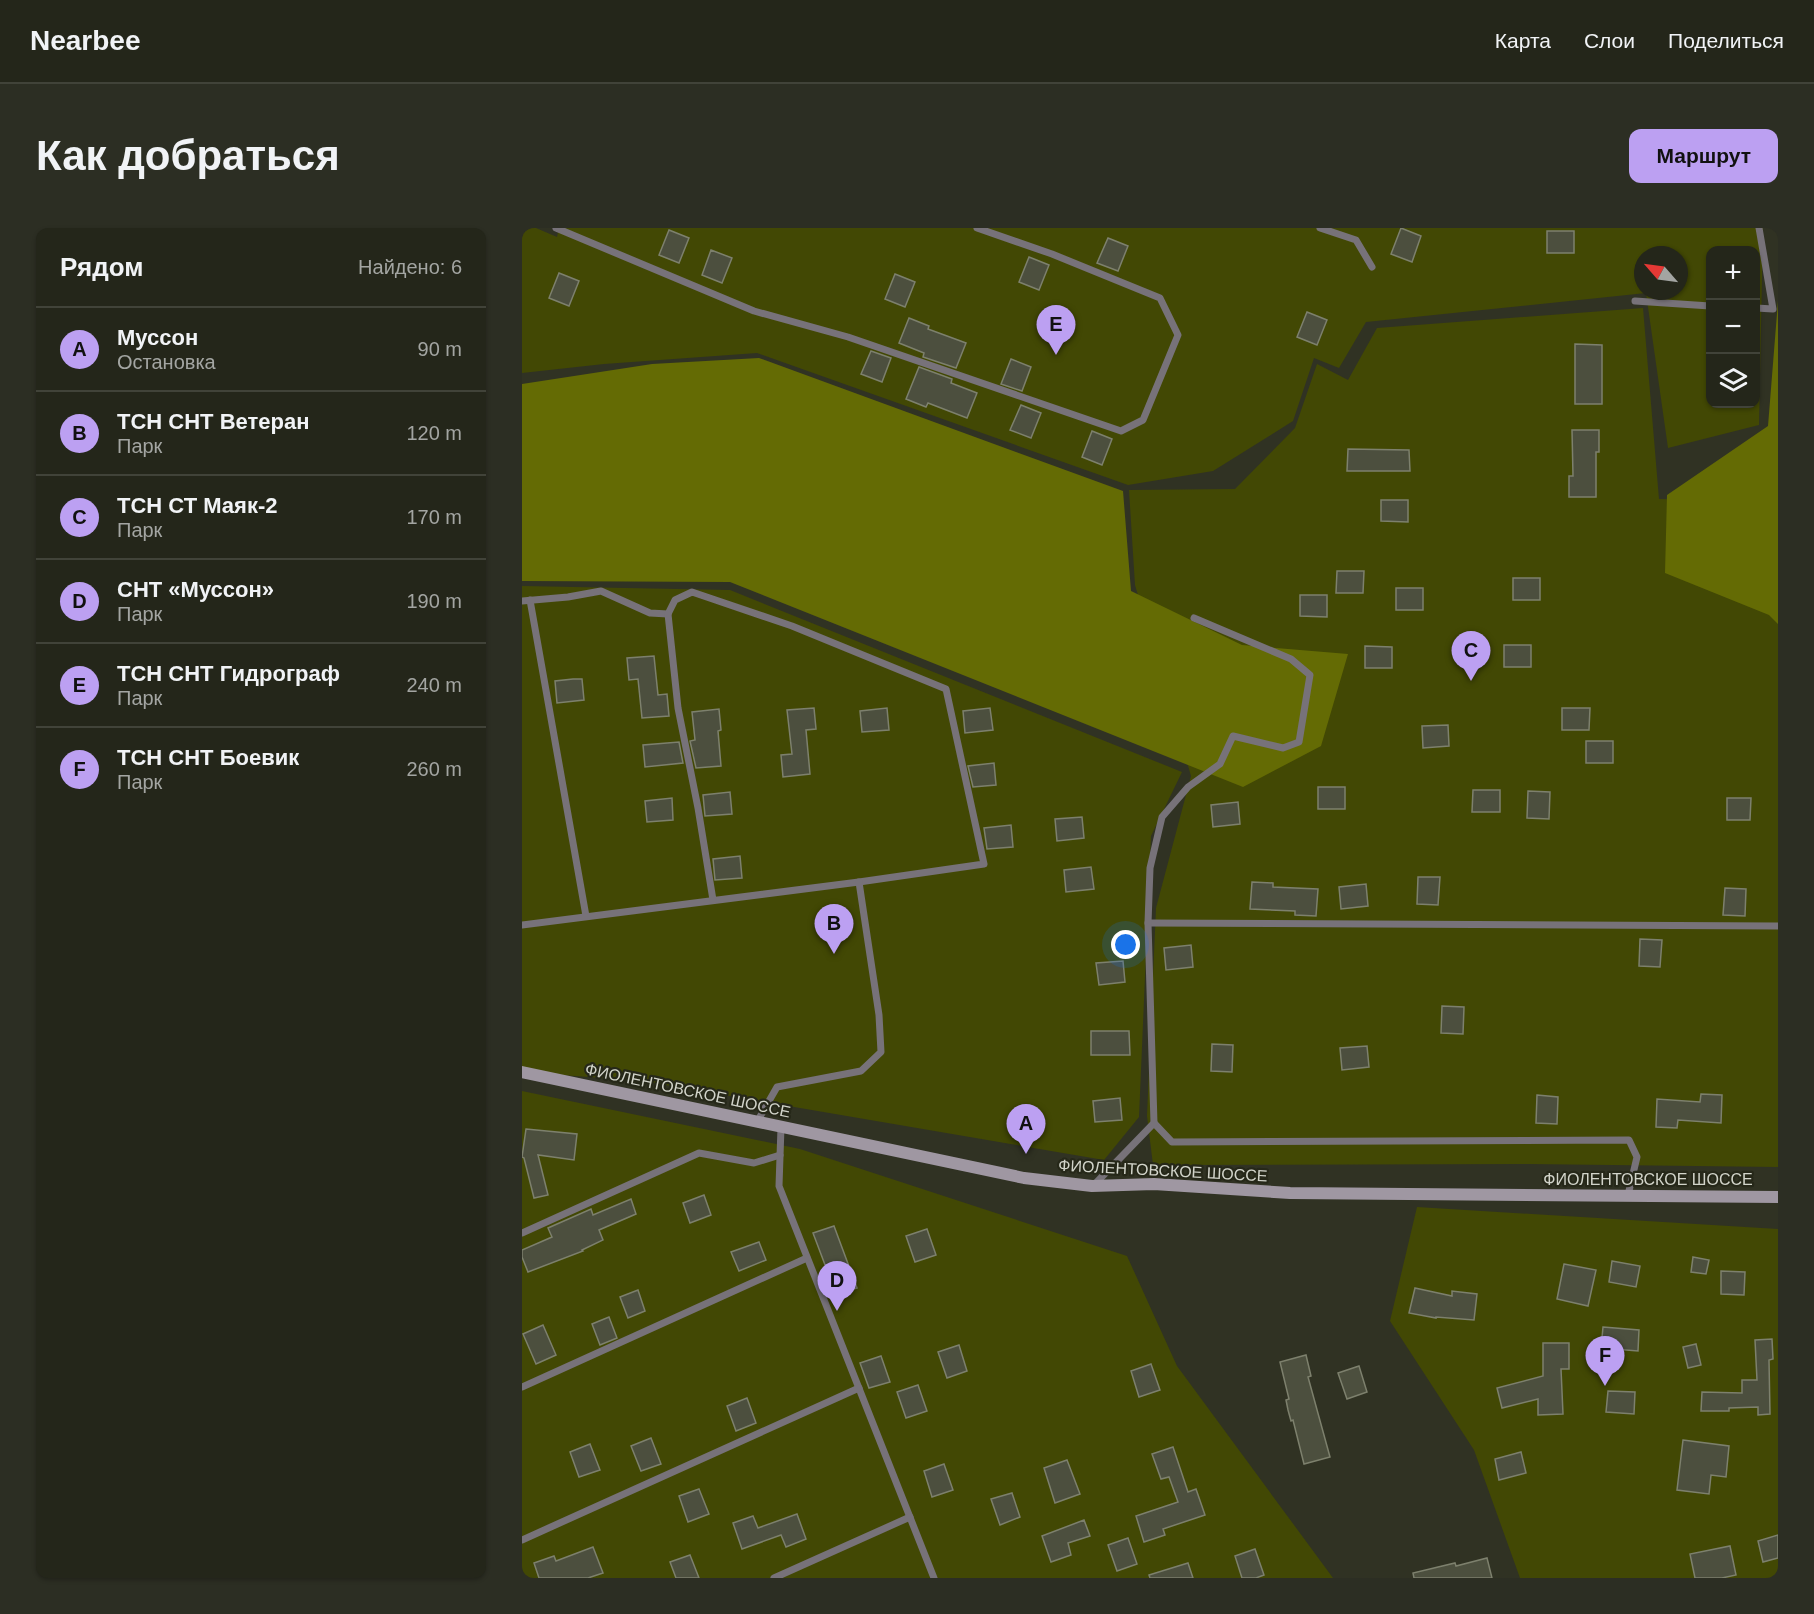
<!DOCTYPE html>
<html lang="ru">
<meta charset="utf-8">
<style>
:root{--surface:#24261a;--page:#2c2e23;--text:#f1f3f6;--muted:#a3a5a2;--line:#414339;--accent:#bca0f2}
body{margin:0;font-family:Arial,sans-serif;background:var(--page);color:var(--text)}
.controls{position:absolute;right:18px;top:18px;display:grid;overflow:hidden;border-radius:12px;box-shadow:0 2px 4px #0004}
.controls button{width:54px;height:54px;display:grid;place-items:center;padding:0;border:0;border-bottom:2px solid var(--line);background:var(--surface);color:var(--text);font:30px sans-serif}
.compass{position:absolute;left:1112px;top:18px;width:54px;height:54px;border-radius:50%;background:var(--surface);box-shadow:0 2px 4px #0004;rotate:298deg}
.you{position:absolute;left:604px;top:717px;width:21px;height:21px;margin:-15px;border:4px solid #fff;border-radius:50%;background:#1a73e8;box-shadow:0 0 0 9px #1a73e833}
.badge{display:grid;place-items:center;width:39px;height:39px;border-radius:50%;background:var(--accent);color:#111;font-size:20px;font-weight:700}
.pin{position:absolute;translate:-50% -50px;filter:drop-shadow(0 2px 3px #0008)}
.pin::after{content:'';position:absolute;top:32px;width:21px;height:18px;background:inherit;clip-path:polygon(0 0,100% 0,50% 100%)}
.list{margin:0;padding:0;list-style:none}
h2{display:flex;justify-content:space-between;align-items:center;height:78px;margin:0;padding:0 24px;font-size:26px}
h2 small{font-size:20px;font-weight:400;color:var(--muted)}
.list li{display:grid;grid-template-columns:39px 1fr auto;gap:18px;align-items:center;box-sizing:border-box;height:84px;padding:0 24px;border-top:2px solid var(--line)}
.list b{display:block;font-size:22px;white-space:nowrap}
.list p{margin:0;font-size:20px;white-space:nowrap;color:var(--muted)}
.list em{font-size:20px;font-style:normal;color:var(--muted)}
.icon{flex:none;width:33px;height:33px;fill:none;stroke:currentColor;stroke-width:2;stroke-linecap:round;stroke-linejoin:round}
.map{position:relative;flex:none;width:1256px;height:1350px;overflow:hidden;border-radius:12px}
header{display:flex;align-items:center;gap:36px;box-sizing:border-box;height:84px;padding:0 30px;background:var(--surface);border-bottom:2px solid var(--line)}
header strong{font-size:28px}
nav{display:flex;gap:33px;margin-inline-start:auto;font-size:21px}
.intro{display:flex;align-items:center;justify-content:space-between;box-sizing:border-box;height:144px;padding:0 36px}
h1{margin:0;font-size:42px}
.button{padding:15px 27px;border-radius:12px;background:var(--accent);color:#111;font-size:21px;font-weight:700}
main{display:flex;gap:36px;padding:0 36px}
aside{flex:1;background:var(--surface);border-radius:12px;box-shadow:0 2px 4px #0004}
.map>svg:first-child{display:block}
.green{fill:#424804;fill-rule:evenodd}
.forest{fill:#646b04}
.building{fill:#4c4f3e;stroke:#7d806d;stroke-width:1.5}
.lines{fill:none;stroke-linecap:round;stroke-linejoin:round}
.lane{stroke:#777279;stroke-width:7}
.secondary{stroke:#9f97a2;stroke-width:12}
.labels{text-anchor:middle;stroke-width:4.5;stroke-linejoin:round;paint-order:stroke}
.street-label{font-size:16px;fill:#d2d4ca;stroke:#262819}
</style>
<header>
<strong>Nearbee</strong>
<nav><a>Карта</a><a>Слои</a><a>Поделиться</a></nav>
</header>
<div class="intro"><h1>Как добраться</h1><a class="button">Маршрут</a></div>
<main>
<aside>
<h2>Рядом<small>Найдено: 6</small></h2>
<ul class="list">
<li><span class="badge">A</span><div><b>Муссон</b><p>Остановка</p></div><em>90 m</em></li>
<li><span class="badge">B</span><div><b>ТСН СНТ Ветеран</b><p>Парк</p></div><em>120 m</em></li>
<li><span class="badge">C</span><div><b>ТСН СТ Маяк-2</b><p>Парк</p></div><em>170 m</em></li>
<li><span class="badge">D</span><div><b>СНТ «Муссон»</b><p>Парк</p></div><em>190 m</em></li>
<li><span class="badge">E</span><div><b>ТСН СНТ Гидрограф</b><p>Парк</p></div><em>240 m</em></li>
<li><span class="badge">F</span><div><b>ТСН СНТ Боевик</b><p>Парк</p></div><em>260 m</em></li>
</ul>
</aside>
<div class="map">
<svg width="1256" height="1350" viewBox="0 0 1256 1350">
<rect width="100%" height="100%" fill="#303223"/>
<g class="green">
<path d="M0 0H14L35 9 37 0H1241L1237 197 1146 220 1124 65 844 94 817 140 792 130 771 193 691 243 606 257 235 125 82 136 0 145ZM1188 22H1234V176H1188ZM1121 27H1157V63H1121Z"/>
<path d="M1121 80 1137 271 1256 274V939L1006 936 631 937 625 888 634 680 669 548 613 357 607 262 713 261 773 200 795 136 826 152 855 100Z"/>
<path d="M0 358 208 362 660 544 629 608 617 889 582 932 120 853 0 844Z"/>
<path d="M0 863 278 921 605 1028 655 1138 811 1350H0Z"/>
<path d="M895 979 1256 1001V1350H998L952 1222 868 1093Z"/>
</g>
<g class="forest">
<path d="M1256 73V396L1247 387 1143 345 1145 267 1246 198Z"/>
<path d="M237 130 601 263 609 363 720 417 826 426 799 518 721 559 208 354 0 353V156L130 136Z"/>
</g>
<g class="building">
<path d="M879 0 899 8 890 34 869 26Z"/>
<path d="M147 2 167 10 157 35 137 27Z"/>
<rect x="1025" y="3" width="27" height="22"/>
<path d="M586 10 606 18 596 43 575 35Z"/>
<path d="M189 22 210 30 200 55 180 47Z"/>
<path d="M507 29 527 37 517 62 497 54Z"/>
<path d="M37 45 57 53 47 78 27 70Z"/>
<path d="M373 46 393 54 383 79 363 71Z"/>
<path d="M785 84 805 92 795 117 775 109Z"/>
<path d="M387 90 407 98 406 101 444 115 434 140 401 129 402 125 377 115Z"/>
<path d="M1053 116 1080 117V176H1053Z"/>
<path d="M349 123 369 130 360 154 339 146Z"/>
<path d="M489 131 509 139 500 163 479 156Z"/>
<path d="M397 139 430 151 429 155 455 165 445 190 406 175 404 179 384 171Z"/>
<path d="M499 177 519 185 509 210 488 202Z"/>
<path d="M1050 202H1077V224H1074V269H1047V248H1051Z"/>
<path d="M570 203 590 211 580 237 560 229Z"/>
<path d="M826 221 887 222 888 243H825Z"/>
<path d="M859 272H886V294L859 293Z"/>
<path d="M815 343H842L841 365H814Z"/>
<rect x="991" y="350" width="27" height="22"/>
<rect x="874" y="360" width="27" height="22"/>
<path d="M778 367H805V389L778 388Z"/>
<rect x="982" y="417" width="27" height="22"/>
<path d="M843 418 870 419V440H843Z"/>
<path d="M132 428 136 467 145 466 147 488 120 490 116 451 107 452 105 430Z"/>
<path d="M51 451H60L62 472 35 475 33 453Z"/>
<path d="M292 480 294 501 284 502 288 546 261 549 259 527 270 526 265 482Z"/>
<path d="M365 480 367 502 340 504 338 483Z"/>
<path d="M468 480 471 502 443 505 441 483Z"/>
<path d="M1040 480H1068L1067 502H1040Z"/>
<path d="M197 481 199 502 196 503 199 538 174 540 168 513 173 512 170 484Z"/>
<path d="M926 497 927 518 901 520 900 498Z"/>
<rect x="1064" y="513" width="27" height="22"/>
<path d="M157 514 161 535 123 539 121 517Z"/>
<path d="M472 535 474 557 451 559 446 538Z"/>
<rect x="796" y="559" width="27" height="22"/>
<path d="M951 562H978V584H950Z"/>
<path d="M1006 563 1028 564 1027 591 1005 590Z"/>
<path d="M208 564 210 586 183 588 181 567Z"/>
<path d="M150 570 151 592 125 594 123 573Z"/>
<path d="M1205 570H1229L1228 592H1205Z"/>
<path d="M716 574 718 596 691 599 689 577Z"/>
<path d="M560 589 562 610 535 613 533 591Z"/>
<path d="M489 597 491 619 465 621 462 600Z"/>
<path d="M218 628 220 650 193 652 191 631Z"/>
<path d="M569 639 572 661 544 664 542 642Z"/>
<path d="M896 649H918L916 677 895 676Z"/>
<path d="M730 654 751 655V659L796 661 794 688 773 687V683L728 681Z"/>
<path d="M844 656 846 678 819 681 817 659Z"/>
<path d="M1203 660 1224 661 1223 688 1201 687Z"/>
<path d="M1118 711 1140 712 1138 739 1117 738Z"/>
<path d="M669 717 671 739 644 742 642 720Z"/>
<path d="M601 733 603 754 577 757 574 735Z"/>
<path d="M920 778 942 779 941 806 919 805Z"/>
<path d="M569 803H607L608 827H569Z"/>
<path d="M690 816 711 817 710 844 689 843Z"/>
<path d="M845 818 847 839 820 842 818 820Z"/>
<path d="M1179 866 1200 867 1199 895 1156 892 1155 900 1134 899 1135 871 1178 874Z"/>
<path d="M1015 867 1036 869 1035 896 1014 895Z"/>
<path d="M598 870 600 892 573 894 571 873Z"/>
<path d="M4 901 55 906 52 932 16 927 26 967 12 970 2 930 0 929Z"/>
<path d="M182 967 189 987 168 995 161 975Z"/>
<path d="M109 971 114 986 77 1002 81 1012 60 1022 61 1023 6 1044 0 1029V1022L30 1009 26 1000 69 981 71 987Z"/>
<path d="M312 998 335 1060 314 1066 291 1005Z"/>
<path d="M405 1001 414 1027 393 1034 384 1008Z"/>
<path d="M237 1014 244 1032 217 1043 209 1024Z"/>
<path d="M1171 1029 1187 1032 1184 1046 1169 1044Z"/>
<path d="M1090 1033 1118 1038 1114 1059 1087 1054Z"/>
<path d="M1042 1036 1074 1042 1066 1078 1035 1071Z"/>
<path d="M1199 1043 1223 1044 1222 1067 1199 1066Z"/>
<path d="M893 1060 930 1068V1063L955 1066 952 1092 914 1089V1090L887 1085Z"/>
<path d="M116 1062 123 1083 106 1090 98 1069Z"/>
<path d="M87 1089 95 1110 78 1117 70 1096Z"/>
<path d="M21 1097 34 1127 14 1136 1 1106Z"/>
<path d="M1081 1099 1117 1102 1116 1123 1079 1120Z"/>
<path d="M1250 1111 1251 1131 1247 1132 1248 1186 1236 1187V1179L1207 1180V1183H1179L1180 1164 1220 1165V1152H1235L1233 1112Z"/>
<path d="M1021 1115H1047V1141H1039L1041 1186 1016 1187V1171L980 1180 975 1160 1021 1148Z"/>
<path d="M1174 1116 1179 1137 1166 1140 1161 1119Z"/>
<path d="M437 1117 445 1143 425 1150 416 1124Z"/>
<path d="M784 1127 789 1148 786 1149 808 1229 782 1236 771 1192 769 1193 766 1182 764 1172 767 1171 758 1134Z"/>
<path d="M359 1128 368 1154 347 1160 338 1135Z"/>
<path d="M629 1136 638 1162 617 1169 609 1143Z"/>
<path d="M837 1138 845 1164 825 1171 816 1145Z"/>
<path d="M396 1157 405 1183 384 1190 375 1164Z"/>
<path d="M1086 1163 1113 1164 1112 1186 1084 1184Z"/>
<path d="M225 1170 234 1195 214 1203 205 1178Z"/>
<path d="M129 1210 139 1236 119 1243 109 1218Z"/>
<path d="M1161 1212 1207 1218 1204 1249 1189 1247 1187 1266 1155 1262Z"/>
<path d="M68 1216 78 1242 57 1249 48 1224Z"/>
<path d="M651 1219 666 1264 674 1261 683 1287 641 1301 643 1307 622 1314 614 1288 656 1274 647 1249 639 1251 630 1226Z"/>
<path d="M999 1224 1004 1245 977 1252 973 1231Z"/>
<path d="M545 1232 558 1266 533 1275 522 1240Z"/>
<path d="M422 1236 431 1262 410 1269 402 1243Z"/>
<path d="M177 1261 187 1286 166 1294 157 1268Z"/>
<path d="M490 1265 498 1289 478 1297 469 1271Z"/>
<path d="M275 1286 284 1311 264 1319 259 1307 220 1321 211 1295 231 1288 236 1300Z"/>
<path d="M562 1292 568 1308 546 1315 549 1327 529 1334 520 1308Z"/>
<path d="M1256 1307V1330L1241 1334 1236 1313Z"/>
<path d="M606 1310 615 1336 595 1343 586 1317Z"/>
<path d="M1208 1318 1214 1347 1200 1350H1173L1168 1326Z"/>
<path d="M71 1319 81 1345 66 1350H17L12 1335 32 1328 34 1333Z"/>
<path d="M733 1321 742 1347 734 1350H720L713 1328Z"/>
<path d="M168 1327 177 1350H154L148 1334Z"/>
<path d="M965 1330 970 1350H892L891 1345 933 1335 934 1338Z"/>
<path d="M666 1335 671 1350H628L627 1347Z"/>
</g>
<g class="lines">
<g class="lane">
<path d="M34 0 232 83 326 109 599 203 621 192 656 107 638 70 530 26 455 0"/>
<path d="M798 0 834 12 850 39"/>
<path d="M1113 73 1188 78"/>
<path d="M1234 80 1251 81 1237 0"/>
<path d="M8 372 64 688"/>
<path d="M0 373 46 369 79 363 128 385 146 386 153 372 170 364 270 398 424 461 462 636 337 654 0 697"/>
<path d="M146 386 156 480 176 580 191 672"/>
<path d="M626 695 1256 698"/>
<path d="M235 894 255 859 339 843 359 824 357 787 337 654"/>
<path d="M632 895 650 914 1107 912 1115 929 1106 967"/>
<path d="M259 899 257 958 412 1350"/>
<path d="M571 958 632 895 626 695 628 640 640 589 666 559 698 536 711 508 761 520 777 514 788 447 769 431 672 390"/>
<path d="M0 1005 177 925 232 935 258 927"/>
<path d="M0 1159 285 1030"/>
<path d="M0 1312 337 1160"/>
<path d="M252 1350 388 1289"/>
</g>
<path class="secondary" d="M0 844 502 950 570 958 632 956 768 965 1256 969"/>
</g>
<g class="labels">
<g class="street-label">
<text transform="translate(166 862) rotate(12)" y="6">ФИОЛЕНТОВСКОЕ ШОССЕ</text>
<text transform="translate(641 942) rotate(3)" y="6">ФИОЛЕНТОВСКОЕ ШОССЕ</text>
<text x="1126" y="957">ФИОЛЕНТОВСКОЕ ШОССЕ</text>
</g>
</g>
</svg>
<div class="controls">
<button>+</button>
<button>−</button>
<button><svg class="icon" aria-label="layers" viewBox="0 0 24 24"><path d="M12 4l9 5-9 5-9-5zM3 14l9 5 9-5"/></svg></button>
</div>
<svg class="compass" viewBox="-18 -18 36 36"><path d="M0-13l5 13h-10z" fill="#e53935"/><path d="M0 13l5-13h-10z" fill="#a3a5a2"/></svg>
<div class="you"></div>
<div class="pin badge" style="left:504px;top:926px">A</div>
<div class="pin badge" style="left:312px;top:726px">B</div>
<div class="pin badge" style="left:949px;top:453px">C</div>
<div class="pin badge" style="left:315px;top:1083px">D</div>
<div class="pin badge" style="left:534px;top:127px">E</div>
<div class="pin badge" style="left:1083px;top:1158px">F</div>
</div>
</main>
